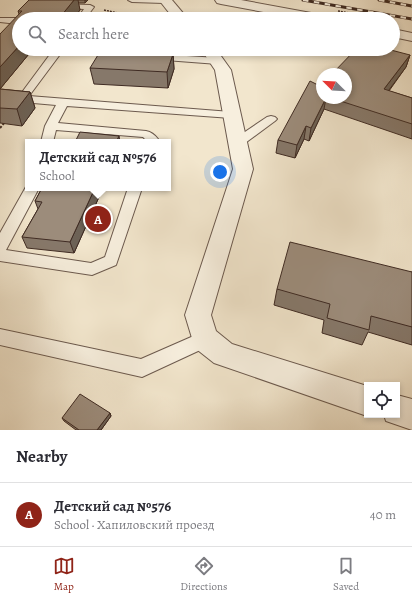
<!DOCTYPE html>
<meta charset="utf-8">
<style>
:root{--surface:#fff;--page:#f7f7f7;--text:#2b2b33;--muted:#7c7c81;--line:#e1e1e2;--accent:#8f2418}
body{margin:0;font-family:Alegreya,serif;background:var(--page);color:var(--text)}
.controls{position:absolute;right:12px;bottom:12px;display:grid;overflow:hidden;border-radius:0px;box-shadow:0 2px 6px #0003}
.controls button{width:36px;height:36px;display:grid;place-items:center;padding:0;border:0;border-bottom:1px solid var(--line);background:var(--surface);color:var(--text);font:20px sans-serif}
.compass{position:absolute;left:316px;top:68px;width:36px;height:36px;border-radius:50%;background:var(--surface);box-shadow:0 2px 6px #0003;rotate:294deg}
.you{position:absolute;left:220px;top:172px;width:14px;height:14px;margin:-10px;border:3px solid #fff;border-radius:50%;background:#1a73e8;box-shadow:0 0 0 6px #1a73e833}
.badge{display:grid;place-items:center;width:26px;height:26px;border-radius:50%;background:var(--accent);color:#fff;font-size:13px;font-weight:700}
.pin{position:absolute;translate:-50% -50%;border:2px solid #fff;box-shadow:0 1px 4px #0006}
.popup{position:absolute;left:25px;top:139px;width:146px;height:52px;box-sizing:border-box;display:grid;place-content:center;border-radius:0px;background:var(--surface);filter:drop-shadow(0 1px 3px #0005);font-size:13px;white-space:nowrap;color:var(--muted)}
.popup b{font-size:15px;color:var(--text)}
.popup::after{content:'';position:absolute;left:50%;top:100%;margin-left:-8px;border:8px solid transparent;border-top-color:var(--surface)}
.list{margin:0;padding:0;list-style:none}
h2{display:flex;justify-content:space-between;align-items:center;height:52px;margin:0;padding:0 16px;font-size:17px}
h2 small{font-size:13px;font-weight:400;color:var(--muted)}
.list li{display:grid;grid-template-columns:26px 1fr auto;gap:12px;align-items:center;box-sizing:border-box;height:64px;padding:0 16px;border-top:1px solid var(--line)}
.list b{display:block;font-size:15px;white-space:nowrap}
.list p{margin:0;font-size:13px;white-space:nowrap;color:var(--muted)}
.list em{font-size:13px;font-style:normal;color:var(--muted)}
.icon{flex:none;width:22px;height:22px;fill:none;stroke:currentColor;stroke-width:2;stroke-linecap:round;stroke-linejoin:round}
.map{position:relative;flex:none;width:412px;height:430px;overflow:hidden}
.search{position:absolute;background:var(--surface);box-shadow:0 2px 6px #0003;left:12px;right:12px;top:12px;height:44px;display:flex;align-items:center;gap:10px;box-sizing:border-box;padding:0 14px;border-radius:22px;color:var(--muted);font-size:15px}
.sheet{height:116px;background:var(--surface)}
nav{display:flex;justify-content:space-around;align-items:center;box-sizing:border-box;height:56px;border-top:1px solid var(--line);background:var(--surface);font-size:11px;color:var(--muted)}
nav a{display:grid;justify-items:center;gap:2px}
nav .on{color:var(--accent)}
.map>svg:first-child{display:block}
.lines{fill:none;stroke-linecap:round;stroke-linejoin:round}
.service-casing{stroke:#6c5a4e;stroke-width:2}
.minor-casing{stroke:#6c5a4e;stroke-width:2}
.tertiary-casing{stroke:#6c5a4e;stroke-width:2}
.path-far1{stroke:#3f2b23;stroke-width:1.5;stroke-dasharray:2 1;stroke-linecap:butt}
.path{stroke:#3f2b23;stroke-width:2;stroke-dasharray:2.5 1.5;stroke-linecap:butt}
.service{fill:#f7efde;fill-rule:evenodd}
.minor{fill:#f7efde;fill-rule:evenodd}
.tertiary{fill:#f7efde;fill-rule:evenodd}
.rail-casing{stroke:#3f2b23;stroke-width:3}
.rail{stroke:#f7efde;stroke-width:2;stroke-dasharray:5.5;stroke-linecap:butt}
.wall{fill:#86786a;stroke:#3f2b23}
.shaded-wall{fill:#6d6256;stroke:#3f2b23}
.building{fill:#9c8c7b;stroke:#3f2b23}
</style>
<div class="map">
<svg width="412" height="430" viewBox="0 0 412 430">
<rect width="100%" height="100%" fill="#f2e6cd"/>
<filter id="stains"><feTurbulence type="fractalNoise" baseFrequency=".005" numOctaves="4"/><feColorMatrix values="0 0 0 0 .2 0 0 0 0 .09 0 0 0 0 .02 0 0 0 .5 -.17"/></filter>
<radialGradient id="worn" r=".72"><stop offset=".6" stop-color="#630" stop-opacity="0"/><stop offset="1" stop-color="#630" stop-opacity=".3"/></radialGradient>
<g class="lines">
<defs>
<g id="service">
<path d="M128 0H167L168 1 164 3 132 2Z"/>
<path d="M58 4 90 5 94 7 85 19H77L84 9 61 8 57 6Z"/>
<path d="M0 18H18L20 19 18 24 0 22Z"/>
<path d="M54 49H64L29 96 231 112 237 115 231 118 67 106 58 123 146 131C151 132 155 135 158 139L157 142H145L146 140 143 137 56 130 53 142H41L45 126 56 105 22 102 17 99Z"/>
<path d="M155 54 218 58 223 61 218 64 152 59 150 57 152 55Z"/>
<path d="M271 116 275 117 277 119 275 121 241 146H233L231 143 233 140 267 117Z"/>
<path d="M27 185 28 188H39L6 250 91 263 105 257 128 188H142L116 265 92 275 0 261V233Z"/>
<path d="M0 329 141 359 205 331 211 333 214 339 211 345 142 377 0 345Z"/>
</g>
<g id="minor">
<path d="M159 0H172L188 19H174Z"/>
<path d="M201 49H216L231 70 253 169 211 315 216 331 232 344 367 386V415H370L367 416 214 363 195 348 185 315 233 169 215 70Z"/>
<path d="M397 395 412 399V430L386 421 384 415H397Z"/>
</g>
<g id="tertiary">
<path d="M215 0H241L322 15 327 16 329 19H301L221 4 217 3Z"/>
<path d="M393 29 412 33V41L393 37Z"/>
</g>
</defs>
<use href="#service" class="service-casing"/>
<use href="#minor" class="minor-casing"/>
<use href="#tertiary" class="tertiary-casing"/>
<g class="path-far1">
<path d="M104 10 127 15"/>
<path d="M338 11 383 19"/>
<path d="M134 16 144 18"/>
<path d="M74 52 101 53"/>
</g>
<path class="path" d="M0 128 5 122"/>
<use href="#service" class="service"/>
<use href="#minor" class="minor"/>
<use href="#tertiary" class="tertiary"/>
<defs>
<g id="rail">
<path d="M303 0 412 19"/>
<path d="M379 0 412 6"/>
</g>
</defs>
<use href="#rail" class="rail-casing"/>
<use href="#rail" class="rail"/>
</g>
<g class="wall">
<path d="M29 0H88L85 3H78L80 10 73 19H19V49H33L0 89 19 14 18 11Z"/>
<path d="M173 54 174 69 168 88 94 84 90 68Z"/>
<path d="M410 55 406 67 389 91 412 98V139L324 109 309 141 304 139 295 158 276 153 278 140 322 98H346Z"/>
<path d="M0 89 30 92 35 108 22 126 0 123Z"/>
<path d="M42 188H103L74 253 27 248 22 237 38 209 35 201Z"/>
<path d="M412 272V345L368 332 362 345 322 333 324 320 274 305 277 289Z"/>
<path d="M110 413 111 416 101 430H76L64 421 62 418Z"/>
</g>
<g class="shaded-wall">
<path d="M74 0H78L80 10 73 19H62L61 16Z"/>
<path d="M85 0H88L85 3Z"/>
<path d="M46 15 47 19H42Z"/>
<path d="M19 46V49H33L0 89V67Z"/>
<path d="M173 54 174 69 168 88 167 72Z"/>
<path d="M410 55 406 67 380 102 384 89Z"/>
<path d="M30 92 35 108 22 126 17 109Z"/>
<path d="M326 98 324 109 309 141 311 128Z"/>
<path d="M306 126 304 139 295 158 297 145Z"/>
<path d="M119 136 120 142H116Z"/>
<path d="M95 188H103L74 253 70 242Z"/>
<path d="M110 413 111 416 101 430H97Z"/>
</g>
<g class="building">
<path d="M29 0H74L61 16 46 15 42 19H19V46L0 67V34L22 11H18Z"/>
<path d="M356 49H387L410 55 384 89 412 98V124L331 98H346V74H332Z"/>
<path d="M101 50 173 54 167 72 90 68Z"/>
<path d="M310 81 320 86 322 84V98H326L311 128 306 126 297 145 278 140Z"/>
<path d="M0 89 30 92 17 109 0 108Z"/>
<path d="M80 132 119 136 116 142H75Z"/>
<path d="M42 188H95L70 242 22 237 42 202 35 201Z"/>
<path d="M290 242 412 272V327L371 316 369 330 327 318 330 304 277 289Z"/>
<path d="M80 394 110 413 97 430H79L62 418Z"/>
</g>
<rect width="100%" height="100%" filter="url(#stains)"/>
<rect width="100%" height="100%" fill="url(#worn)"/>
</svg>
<div class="controls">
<button><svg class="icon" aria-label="locate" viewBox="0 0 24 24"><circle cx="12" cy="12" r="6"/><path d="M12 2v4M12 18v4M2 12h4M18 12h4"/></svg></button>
</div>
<svg class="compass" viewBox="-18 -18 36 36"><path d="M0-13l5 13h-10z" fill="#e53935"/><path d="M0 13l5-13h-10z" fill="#7c7c81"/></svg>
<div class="you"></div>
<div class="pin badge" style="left:98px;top:219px">A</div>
<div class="popup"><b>Детский сад №576</b>School</div>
<div class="search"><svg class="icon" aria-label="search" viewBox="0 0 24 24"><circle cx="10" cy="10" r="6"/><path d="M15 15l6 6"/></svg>Search here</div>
</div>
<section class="sheet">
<h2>Nearby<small></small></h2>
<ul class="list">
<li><span class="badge">A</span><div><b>Детский сад №576</b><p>School · Хапиловский проезд</p></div><em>40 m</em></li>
</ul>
</section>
<nav>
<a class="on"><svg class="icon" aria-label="map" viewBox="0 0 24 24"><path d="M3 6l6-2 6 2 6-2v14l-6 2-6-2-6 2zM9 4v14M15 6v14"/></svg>Map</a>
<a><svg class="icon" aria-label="directions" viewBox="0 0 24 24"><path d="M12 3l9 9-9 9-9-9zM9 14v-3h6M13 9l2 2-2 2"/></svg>Directions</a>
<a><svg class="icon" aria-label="saved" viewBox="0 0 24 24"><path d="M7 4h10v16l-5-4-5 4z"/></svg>Saved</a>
</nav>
